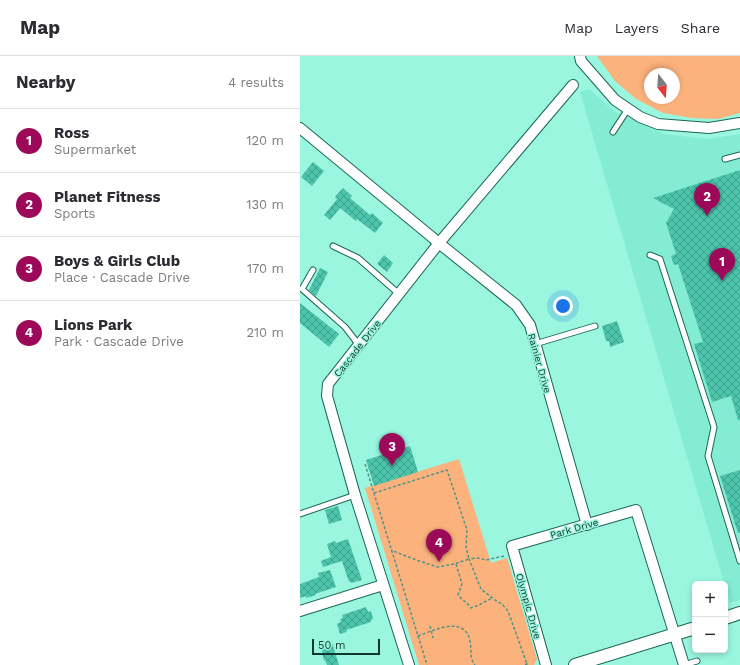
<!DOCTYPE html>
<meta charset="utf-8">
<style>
:root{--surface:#fff;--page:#f2f2f3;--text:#2b2b33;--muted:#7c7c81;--line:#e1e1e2;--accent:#9b0958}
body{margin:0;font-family:"Work Sans",sans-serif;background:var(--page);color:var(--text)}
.controls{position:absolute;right:12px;bottom:12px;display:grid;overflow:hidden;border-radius:6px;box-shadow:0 2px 6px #0003}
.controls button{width:36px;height:36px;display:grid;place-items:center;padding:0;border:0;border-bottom:1px solid var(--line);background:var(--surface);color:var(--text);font:20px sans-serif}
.compass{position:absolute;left:344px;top:12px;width:36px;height:36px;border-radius:50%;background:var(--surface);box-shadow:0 2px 6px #0003;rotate:163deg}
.scale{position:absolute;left:12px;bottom:10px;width:68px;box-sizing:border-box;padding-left:4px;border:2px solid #10382f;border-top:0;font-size:11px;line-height:14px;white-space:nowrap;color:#10382f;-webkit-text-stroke:3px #9af6df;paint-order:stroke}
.you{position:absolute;left:263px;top:250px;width:14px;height:14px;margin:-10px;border:3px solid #fff;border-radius:50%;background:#1a73e8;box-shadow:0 0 0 6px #1a73e833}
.badge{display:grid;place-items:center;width:26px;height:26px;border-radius:50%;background:var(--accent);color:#fff;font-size:13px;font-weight:700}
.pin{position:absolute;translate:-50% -33px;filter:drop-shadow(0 1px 2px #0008)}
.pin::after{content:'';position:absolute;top:21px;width:14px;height:12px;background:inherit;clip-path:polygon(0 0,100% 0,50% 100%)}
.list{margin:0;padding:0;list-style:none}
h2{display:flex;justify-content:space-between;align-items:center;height:52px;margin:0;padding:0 16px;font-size:17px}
h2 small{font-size:13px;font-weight:400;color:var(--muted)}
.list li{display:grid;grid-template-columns:26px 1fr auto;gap:12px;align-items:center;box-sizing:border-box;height:64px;padding:0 16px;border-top:1px solid var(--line)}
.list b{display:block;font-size:15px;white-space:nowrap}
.list p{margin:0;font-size:13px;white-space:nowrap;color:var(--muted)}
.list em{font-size:13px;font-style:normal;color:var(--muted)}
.map{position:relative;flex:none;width:440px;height:609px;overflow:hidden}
header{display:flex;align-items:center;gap:24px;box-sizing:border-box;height:56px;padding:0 20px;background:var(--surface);border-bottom:1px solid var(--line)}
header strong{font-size:19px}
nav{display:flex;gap:22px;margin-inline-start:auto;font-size:14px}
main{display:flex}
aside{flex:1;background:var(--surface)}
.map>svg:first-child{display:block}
.built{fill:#84ecd3}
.green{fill:#fbb27d;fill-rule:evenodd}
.building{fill:url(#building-cross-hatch)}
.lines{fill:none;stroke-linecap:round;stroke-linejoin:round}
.service-casing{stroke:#1d6758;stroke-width:7}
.minor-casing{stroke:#1d6758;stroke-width:12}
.tertiary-casing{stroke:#1d6758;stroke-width:14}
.path{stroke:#539484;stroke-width:1.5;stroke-dasharray:3 2;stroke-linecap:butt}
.service{stroke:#fff;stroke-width:5}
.minor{stroke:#fff;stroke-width:10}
.tertiary{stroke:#fff;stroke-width:12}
.labels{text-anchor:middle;stroke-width:3;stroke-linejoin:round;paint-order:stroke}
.street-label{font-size:10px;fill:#10382f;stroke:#9af6df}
</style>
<header>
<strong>Map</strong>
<nav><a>Map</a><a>Layers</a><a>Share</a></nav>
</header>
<main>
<aside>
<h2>Nearby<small>4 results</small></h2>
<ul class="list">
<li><span class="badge">1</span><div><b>Ross</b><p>Supermarket</p></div><em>120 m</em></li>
<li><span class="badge">2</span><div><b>Planet Fitness</b><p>Sports</p></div><em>130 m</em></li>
<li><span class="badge">3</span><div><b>Boys &amp; Girls Club</b><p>Place · Cascade Drive</p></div><em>170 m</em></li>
<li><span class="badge">4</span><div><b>Lions Park</b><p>Park · Cascade Drive</p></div><em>210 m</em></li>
</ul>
</aside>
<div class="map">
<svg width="440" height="609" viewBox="0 0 440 609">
<defs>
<pattern id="building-cross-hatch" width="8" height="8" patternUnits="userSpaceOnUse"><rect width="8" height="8" fill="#4dc5ac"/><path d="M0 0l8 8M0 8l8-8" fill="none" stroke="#3fa18c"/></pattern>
</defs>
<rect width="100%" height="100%" fill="#9af6df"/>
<path class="built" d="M289 33 315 56 364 78 408 83 440 78V544L430 547 280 36Z"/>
<g class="green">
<path d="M297 0H440V57L418 63 392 62 363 57 336 43 315 25ZM350 18H374V42H350Z"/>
<path d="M159 403 191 507 207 502 237 603 234 609H119L65 432Z"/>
</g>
<g class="building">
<path d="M13 106 24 115 12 130 1 121Z"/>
<path d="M440 114V364H438L431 340 412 346 394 288 403 286 378 208 374 209 371 200 376 198 366 167 374 153 353 142Z"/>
<path d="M43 132 52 140 50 142 70 159 72 157 83 167 75 177 57 163 56 165 40 152 30 164 24 159 37 143 35 141Z"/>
<path d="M84 199 93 207 87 216 77 208Z"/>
<path d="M20 212 28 216 16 240 9 234Z"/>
<path d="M0 247 39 278 29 291 0 267Z"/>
<path d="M317 265 324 286 310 291 309 285H306L302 270Z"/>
<path d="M110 390 118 416 74 430 66 404Z"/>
<path d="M440 414V477H438L420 420Z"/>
<path d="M38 450 42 464 29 468 25 454Z"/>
<path d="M48 483 62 524 51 527 50 525 49 526 42 505 23 511 21 505 31 501 27 488 35 485 36 487Z"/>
<path d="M30 514 36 531 15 538 16 539 6 542V540L0 542V528L19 521 18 517Z"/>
<path d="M66 551 68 556 71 555 73 563 71 564V566L46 574 47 576 40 578 37 568 41 566 40 563 43 562 42 559Z"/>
<path d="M32 587 39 609H27L25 604 24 605 21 591Z"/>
</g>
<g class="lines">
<defs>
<g id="service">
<path d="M313 76 328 53"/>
<path d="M425 103 440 99"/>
<path d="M33 190 58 202 99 238"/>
<path d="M350 199 360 203 414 371 408 400 440 505"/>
<path d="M13 214 2 233 45 271 59 289"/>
<path d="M235 288 295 270"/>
<path d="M0 458 55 439"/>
<path d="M384 609 397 605"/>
</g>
<g id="minor">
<path d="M280 0 281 5 315 44 340 61 358 68 409 72 440 67"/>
<path d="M0 72 133 182"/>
<path d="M135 184 216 249 230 269 287 469"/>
<path d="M0 555 83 529"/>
<path d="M109 609 55 439 27 340 28 328 139 187 273 29"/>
<path d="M246 609 212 490 336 454 384 609"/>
</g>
<g id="tertiary">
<path d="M425 562 440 557"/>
<path d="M275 609 395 572"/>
</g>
</defs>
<use href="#service" class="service-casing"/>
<use href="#minor" class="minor-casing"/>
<use href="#tertiary" class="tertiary-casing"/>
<g class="path">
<path d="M65 408 127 609"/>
<path d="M74 437 147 414 167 474 166 491 169 503 154 508 138 511 116 504 91 494"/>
<path d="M204 500 186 504 178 502 169 503 181 533 195 544 202 548 208 555 227 608"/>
<path d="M156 508 162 528 158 539C162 544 167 546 171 552L179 549 192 542"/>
<path d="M130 570 133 582"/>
<path d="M118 580C134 574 165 559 170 585 172 594 169 602 175 609"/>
<path d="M225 609 227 608 229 609"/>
</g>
<use href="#service" class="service"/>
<use href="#minor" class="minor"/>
<use href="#tertiary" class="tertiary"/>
</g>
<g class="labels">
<g class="street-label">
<text transform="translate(57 292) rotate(-52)" y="4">Cascade Drive</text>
<text transform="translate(240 307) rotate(74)" y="4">Rainier Drive</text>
<text transform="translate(274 472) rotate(-16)" y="4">Park Drive</text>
<text transform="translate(229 550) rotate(74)" y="4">Olympic Drive</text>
</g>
</g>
</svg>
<div class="controls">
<button>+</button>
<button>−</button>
</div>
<svg class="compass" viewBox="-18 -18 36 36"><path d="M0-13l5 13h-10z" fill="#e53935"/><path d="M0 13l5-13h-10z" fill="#7c7c81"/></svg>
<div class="scale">50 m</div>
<div class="you"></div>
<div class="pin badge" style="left:422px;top:225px">1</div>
<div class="pin badge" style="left:407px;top:160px">2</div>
<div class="pin badge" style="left:92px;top:410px">3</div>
<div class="pin badge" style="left:139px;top:506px">4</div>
</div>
</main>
